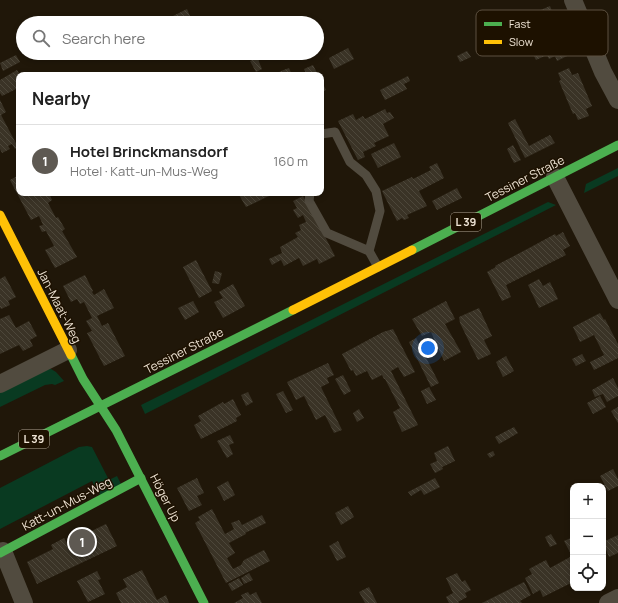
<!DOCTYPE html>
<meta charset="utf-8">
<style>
:root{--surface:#fff;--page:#f2f2f2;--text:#222;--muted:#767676;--line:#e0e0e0;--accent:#5e5952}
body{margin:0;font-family:Manrope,sans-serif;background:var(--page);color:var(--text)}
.controls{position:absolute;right:12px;bottom:12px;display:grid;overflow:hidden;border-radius:8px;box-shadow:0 2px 6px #0003}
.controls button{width:36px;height:36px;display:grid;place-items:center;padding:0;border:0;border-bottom:1px solid var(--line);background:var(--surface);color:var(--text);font:20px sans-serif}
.you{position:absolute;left:428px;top:348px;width:14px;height:14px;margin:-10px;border:3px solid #fff;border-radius:50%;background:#1a73e8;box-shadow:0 0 0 6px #1a73e833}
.badge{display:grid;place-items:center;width:26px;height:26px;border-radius:50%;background:var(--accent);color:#fff;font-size:13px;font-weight:700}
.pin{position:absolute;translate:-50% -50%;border:2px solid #fff;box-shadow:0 1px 4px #0006}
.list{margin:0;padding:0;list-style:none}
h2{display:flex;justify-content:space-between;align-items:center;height:52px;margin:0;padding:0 16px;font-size:17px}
h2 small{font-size:13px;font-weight:400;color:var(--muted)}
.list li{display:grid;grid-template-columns:26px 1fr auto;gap:12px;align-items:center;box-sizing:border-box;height:72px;padding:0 16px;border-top:1px solid var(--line)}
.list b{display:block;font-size:15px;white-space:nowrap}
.list p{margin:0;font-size:13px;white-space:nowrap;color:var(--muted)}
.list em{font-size:13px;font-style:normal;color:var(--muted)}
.icon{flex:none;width:22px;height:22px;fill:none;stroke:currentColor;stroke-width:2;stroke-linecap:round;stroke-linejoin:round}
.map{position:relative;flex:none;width:618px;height:603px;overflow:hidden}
.search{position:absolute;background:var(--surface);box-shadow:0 2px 6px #0003;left:16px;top:16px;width:308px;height:44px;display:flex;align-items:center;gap:10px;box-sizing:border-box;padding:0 14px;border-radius:22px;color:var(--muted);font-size:15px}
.panel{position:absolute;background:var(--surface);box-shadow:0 2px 6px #0003;left:16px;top:72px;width:308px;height:124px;border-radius:8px}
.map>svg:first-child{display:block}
.green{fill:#093a21}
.building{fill:url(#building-back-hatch)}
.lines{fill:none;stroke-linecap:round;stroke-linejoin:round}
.lane{stroke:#514b3f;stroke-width:9}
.street{stroke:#514b3f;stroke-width:18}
.fast{stroke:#4caf50;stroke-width:9}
.slow{stroke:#ffc107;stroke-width:9}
.labels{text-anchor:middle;stroke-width:3;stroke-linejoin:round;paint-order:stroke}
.shield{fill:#1d1100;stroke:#b0a594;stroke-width:1}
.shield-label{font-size:11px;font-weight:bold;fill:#efe4d4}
.street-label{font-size:12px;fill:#efe4d4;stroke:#1d1100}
.key{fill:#1d1100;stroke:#5c5040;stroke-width:1}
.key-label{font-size:11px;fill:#efe4d4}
</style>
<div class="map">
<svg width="618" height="603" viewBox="0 0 618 603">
<defs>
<pattern id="building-back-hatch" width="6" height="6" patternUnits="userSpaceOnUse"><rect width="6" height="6" fill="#3a3326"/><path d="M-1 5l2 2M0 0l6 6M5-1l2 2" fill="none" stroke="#4d473a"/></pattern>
</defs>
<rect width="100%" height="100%" fill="#201709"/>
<g class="green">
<path d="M618 168V176L584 193 586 184Z"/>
<path d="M548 202 556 205 145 414 141 405Z"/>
<path d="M51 369 56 372 64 381 55 385 52 384 45 385 0 407V391L42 370Z"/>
<path d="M87 446 92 447 109 480 117 476 121 484 100 495 92 481 0 529V488L79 447Z"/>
</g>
<g class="building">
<path d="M550 6 557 24 550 27 552 32 539 37 537 32 520 40 512 22Z"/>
<path d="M187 9 190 16 187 18 190 23H169L167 19Z"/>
<path d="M274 18 276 23H265Z"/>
<path d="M563 40 569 55 557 61 555 56 549 59 547 55 536 60 533 54 552 48 551 46Z"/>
<path d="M348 48 354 59 334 69 329 58Z"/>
<path d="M467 51 471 57 460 62 457 56Z"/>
<path d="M16 55 20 62 3 71 0 63Z"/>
<path d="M257 57 262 69 256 72 250 61Z"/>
<path d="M313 65 318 75H307L304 69Z"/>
<path d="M289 68 292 75H274L281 71Z"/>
<path d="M569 68 572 75 578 73 592 106 586 109 589 116 578 120 575 113 573 114 559 81 561 80 558 73Z"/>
<path d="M17 70 20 75H19V90L18 88 2 96 0 93V80Z"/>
<path d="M408 76 410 81 404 84 407 89 385 100 380 90Z"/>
<path d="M321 80 326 90 321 92Z"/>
<path d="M0 100 6 112 1 115 18 147 15 149 12 144 8 146 10 149 2 153 0 149Z"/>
<path d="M385 109 387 113 390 112 394 118 383 124 389 136 374 143 376 146 363 152 365 157 358 160 338 121 353 114 356 120 363 116 365 119Z"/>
<path d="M515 119 529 146 550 135 555 143 525 158 508 123Z"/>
<path d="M394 143 401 157 378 168 371 154Z"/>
<path d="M513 145 521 160 514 163 507 149Z"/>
<path d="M437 163 444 178 419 191 427 206 407 215 409 218 404 220 402 218 397 221 382 191 412 177 413 179 431 170 429 167Z"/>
<path d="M19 175V193H49L52 200 48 203 56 218 58 217 65 229 62 231 77 257 55 268 45 250 54 246 46 231 42 232 39 226 43 225 39 216 31 220 10 180Z"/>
<path d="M457 188 462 198 437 210 432 201Z"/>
<path d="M238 193H275L246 207Z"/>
<path d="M303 196 314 218 315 217 335 256 319 264 317 259 303 266 299 258 284 266 281 260 272 265 269 259 282 253 280 247 298 237 295 233 301 230 299 225 306 222 303 215 298 218 293 210 297 208 293 201Z"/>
<path d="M563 232 570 246 563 250 566 255 506 285 511 297 502 301 487 272 496 267 495 266 531 247 555 234 556 236Z"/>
<path d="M196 260 212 291 199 298 183 267Z"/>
<path d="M215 271 222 273 219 284 212 283Z"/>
<path d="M85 275 93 291 92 292 94 295 104 289 114 308 97 316 102 326 108 323 125 356 104 366 87 333 92 331 86 321 92 318 84 302 80 304 77 299 71 302 63 286Z"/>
<path d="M5 276 16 297 8 301 10 305 1 309 0 307V279Z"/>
<path d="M539 279 543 286 550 282 558 299 539 308 528 285Z"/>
<path d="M233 284 245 306 223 318 214 302 223 298 219 292Z"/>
<path d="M193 301 199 312 185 320 178 308Z"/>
<path d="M446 301 455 319 445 324 461 352 444 361 431 332 422 336 412 319Z"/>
<path d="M479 308 492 336 484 340 491 354 478 360 460 323 459 317Z"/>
<path d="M600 313 604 320 605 319 618 344V358L594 370 590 362 604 355 594 335 580 342 573 327Z"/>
<path d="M9 315 16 328 29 321 37 336 30 340 33 346 23 351 19 345 0 354V319Z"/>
<path d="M393 329 415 372 404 377 398 367 391 371 418 425 402 432 393 412 400 408 385 379H384L382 375 372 380 367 371 356 376 353 370 351 371 342 354 383 332Z"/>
<path d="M416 338 439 383 431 387 409 342Z"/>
<path d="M582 354 586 361 576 366 572 359Z"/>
<path d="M506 356 514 371 503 377 496 362Z"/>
<path d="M328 363 334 375 327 378 329 383 321 387 342 430 334 433 325 415 316 420 304 396 296 400 287 382Z"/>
<path d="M343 375 351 391 344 395 335 379Z"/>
<path d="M613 378 618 388V396L607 402 603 394 595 397 592 390Z"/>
<path d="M429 387 436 400 427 404 421 391Z"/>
<path d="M283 391 293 410 286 413 276 394Z"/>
<path d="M248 392 253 402 246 406 241 395Z"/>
<path d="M600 396 606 407 593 414 587 403Z"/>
<path d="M233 399 241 415 236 418 237 421 201 439 194 425 201 421 198 416 223 402 224 404Z"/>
<path d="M618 407V423L611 411Z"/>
<path d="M359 409 364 418 357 422 353 413Z"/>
<path d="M514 427 518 433 499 444 495 437Z"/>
<path d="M230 435 234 443 229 445 233 454 227 458 217 441Z"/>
<path d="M448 446 455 461 442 467 443 469 435 473 430 464 437 461 434 453Z"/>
<path d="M493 451 495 455 490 458 487 454Z"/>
<path d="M613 469 618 479V486L608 491 600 476Z"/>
<path d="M197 478 204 493 197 496 202 505 189 511 177 488Z"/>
<path d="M435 478 440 487 424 495 421 490 411 496 408 492Z"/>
<path d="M228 481 235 495 224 501 217 487Z"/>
<path d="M348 506 354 517 341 525 335 513Z"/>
<path d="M212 509 225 534 234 529 231 523 239 520 242 525 262 515 266 523 245 533 246 534 229 543 235 553 227 558 233 569 241 565 244 560 264 550 270 561 226 583 195 523 200 520 198 517Z"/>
<path d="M106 524 117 546 37 584 27 562 53 549 51 545 64 538 67 543Z"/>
<path d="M551 534 557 544 550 547 545 537Z"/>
<path d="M618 535V553L609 557 603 542Z"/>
<path d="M573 537V582L543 597 540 590 533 594 525 578 532 574 529 569 546 560 550 568 572 556 564 541Z"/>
<path d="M338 541 346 557 337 561 329 546Z"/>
<path d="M142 570 157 600 166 595 169 603H121L116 593 127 587 123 579Z"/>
<path d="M97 571 101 579 98 580 105 594 88 602 77 581Z"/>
<path d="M249 573 253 580 244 584 241 578Z"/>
<path d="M457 573 462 582 465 580 471 590 465 593 467 597 458 602 459 603H449L446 597 453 593 446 578Z"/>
<path d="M239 578 243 585 232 591 228 584Z"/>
<path d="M524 582 531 595 520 601 522 603H482Z"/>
<path d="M369 587 377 603H365L359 592Z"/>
<path d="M248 592 250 595 256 592 262 603H234L243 598 241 595Z"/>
</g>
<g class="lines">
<g class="lane">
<path d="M321 134 335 132 350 162 366 175 376 191 380 211 369 251"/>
<path d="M310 193 309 201 327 233 369 251 378 267"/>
</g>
<g class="street">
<path d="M573 0 603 72 618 100"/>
<path d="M555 177 618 300"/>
<path d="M0 384 68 350"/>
<path d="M3 551 24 603"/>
<path d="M608 603 618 598"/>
</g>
<g class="fast">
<path d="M412 250 618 145"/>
<path d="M71 355 83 379 116 430 204 603"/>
<path d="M0 456 293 310"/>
<path d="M0 553 141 478"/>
</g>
<g class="slow">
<path d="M0 215 71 355"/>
<path d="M293 310 412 250"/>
</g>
</g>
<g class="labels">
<g class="shield">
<rect x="451" y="213" width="30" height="18" rx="3"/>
<rect x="19" y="430" width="30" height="18" rx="3"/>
</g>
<g class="shield-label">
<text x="466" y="226">L 39</text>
<text x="34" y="443">L 39</text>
</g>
<g class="street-label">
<text transform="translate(525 179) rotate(-27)" y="4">Tessiner Straße</text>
<text transform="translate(59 306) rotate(63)" y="4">Jan-Maat-Weg</text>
<text transform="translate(184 351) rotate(-27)" y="4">Tessiner Straße</text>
<text transform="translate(165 498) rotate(63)" y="4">Höger Up</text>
<text transform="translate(67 504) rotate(-28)" y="4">Katt-un-Mus-Weg</text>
</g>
</g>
<rect x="476" y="10" width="132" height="46" rx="6" class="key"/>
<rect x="484" y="22" width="18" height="4" fill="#4caf50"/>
<rect x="484" y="40" width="18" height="4" fill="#ffc107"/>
<g class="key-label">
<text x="509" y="28">Fast</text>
<text x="509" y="46">Slow</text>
</g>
</svg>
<div class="controls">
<button>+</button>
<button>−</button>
<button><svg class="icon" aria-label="locate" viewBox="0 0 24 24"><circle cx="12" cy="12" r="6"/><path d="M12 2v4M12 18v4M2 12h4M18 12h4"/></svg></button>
</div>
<div class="you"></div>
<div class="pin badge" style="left:82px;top:542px">1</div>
<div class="search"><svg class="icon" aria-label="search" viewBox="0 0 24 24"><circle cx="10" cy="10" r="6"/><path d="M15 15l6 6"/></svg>Search here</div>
<section class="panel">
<h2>Nearby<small></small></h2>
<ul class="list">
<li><span class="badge">1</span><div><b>Hotel Brinckmansdorf</b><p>Hotel · Katt-un-Mus-Weg</p></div><em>160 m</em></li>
</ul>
</section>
</div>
